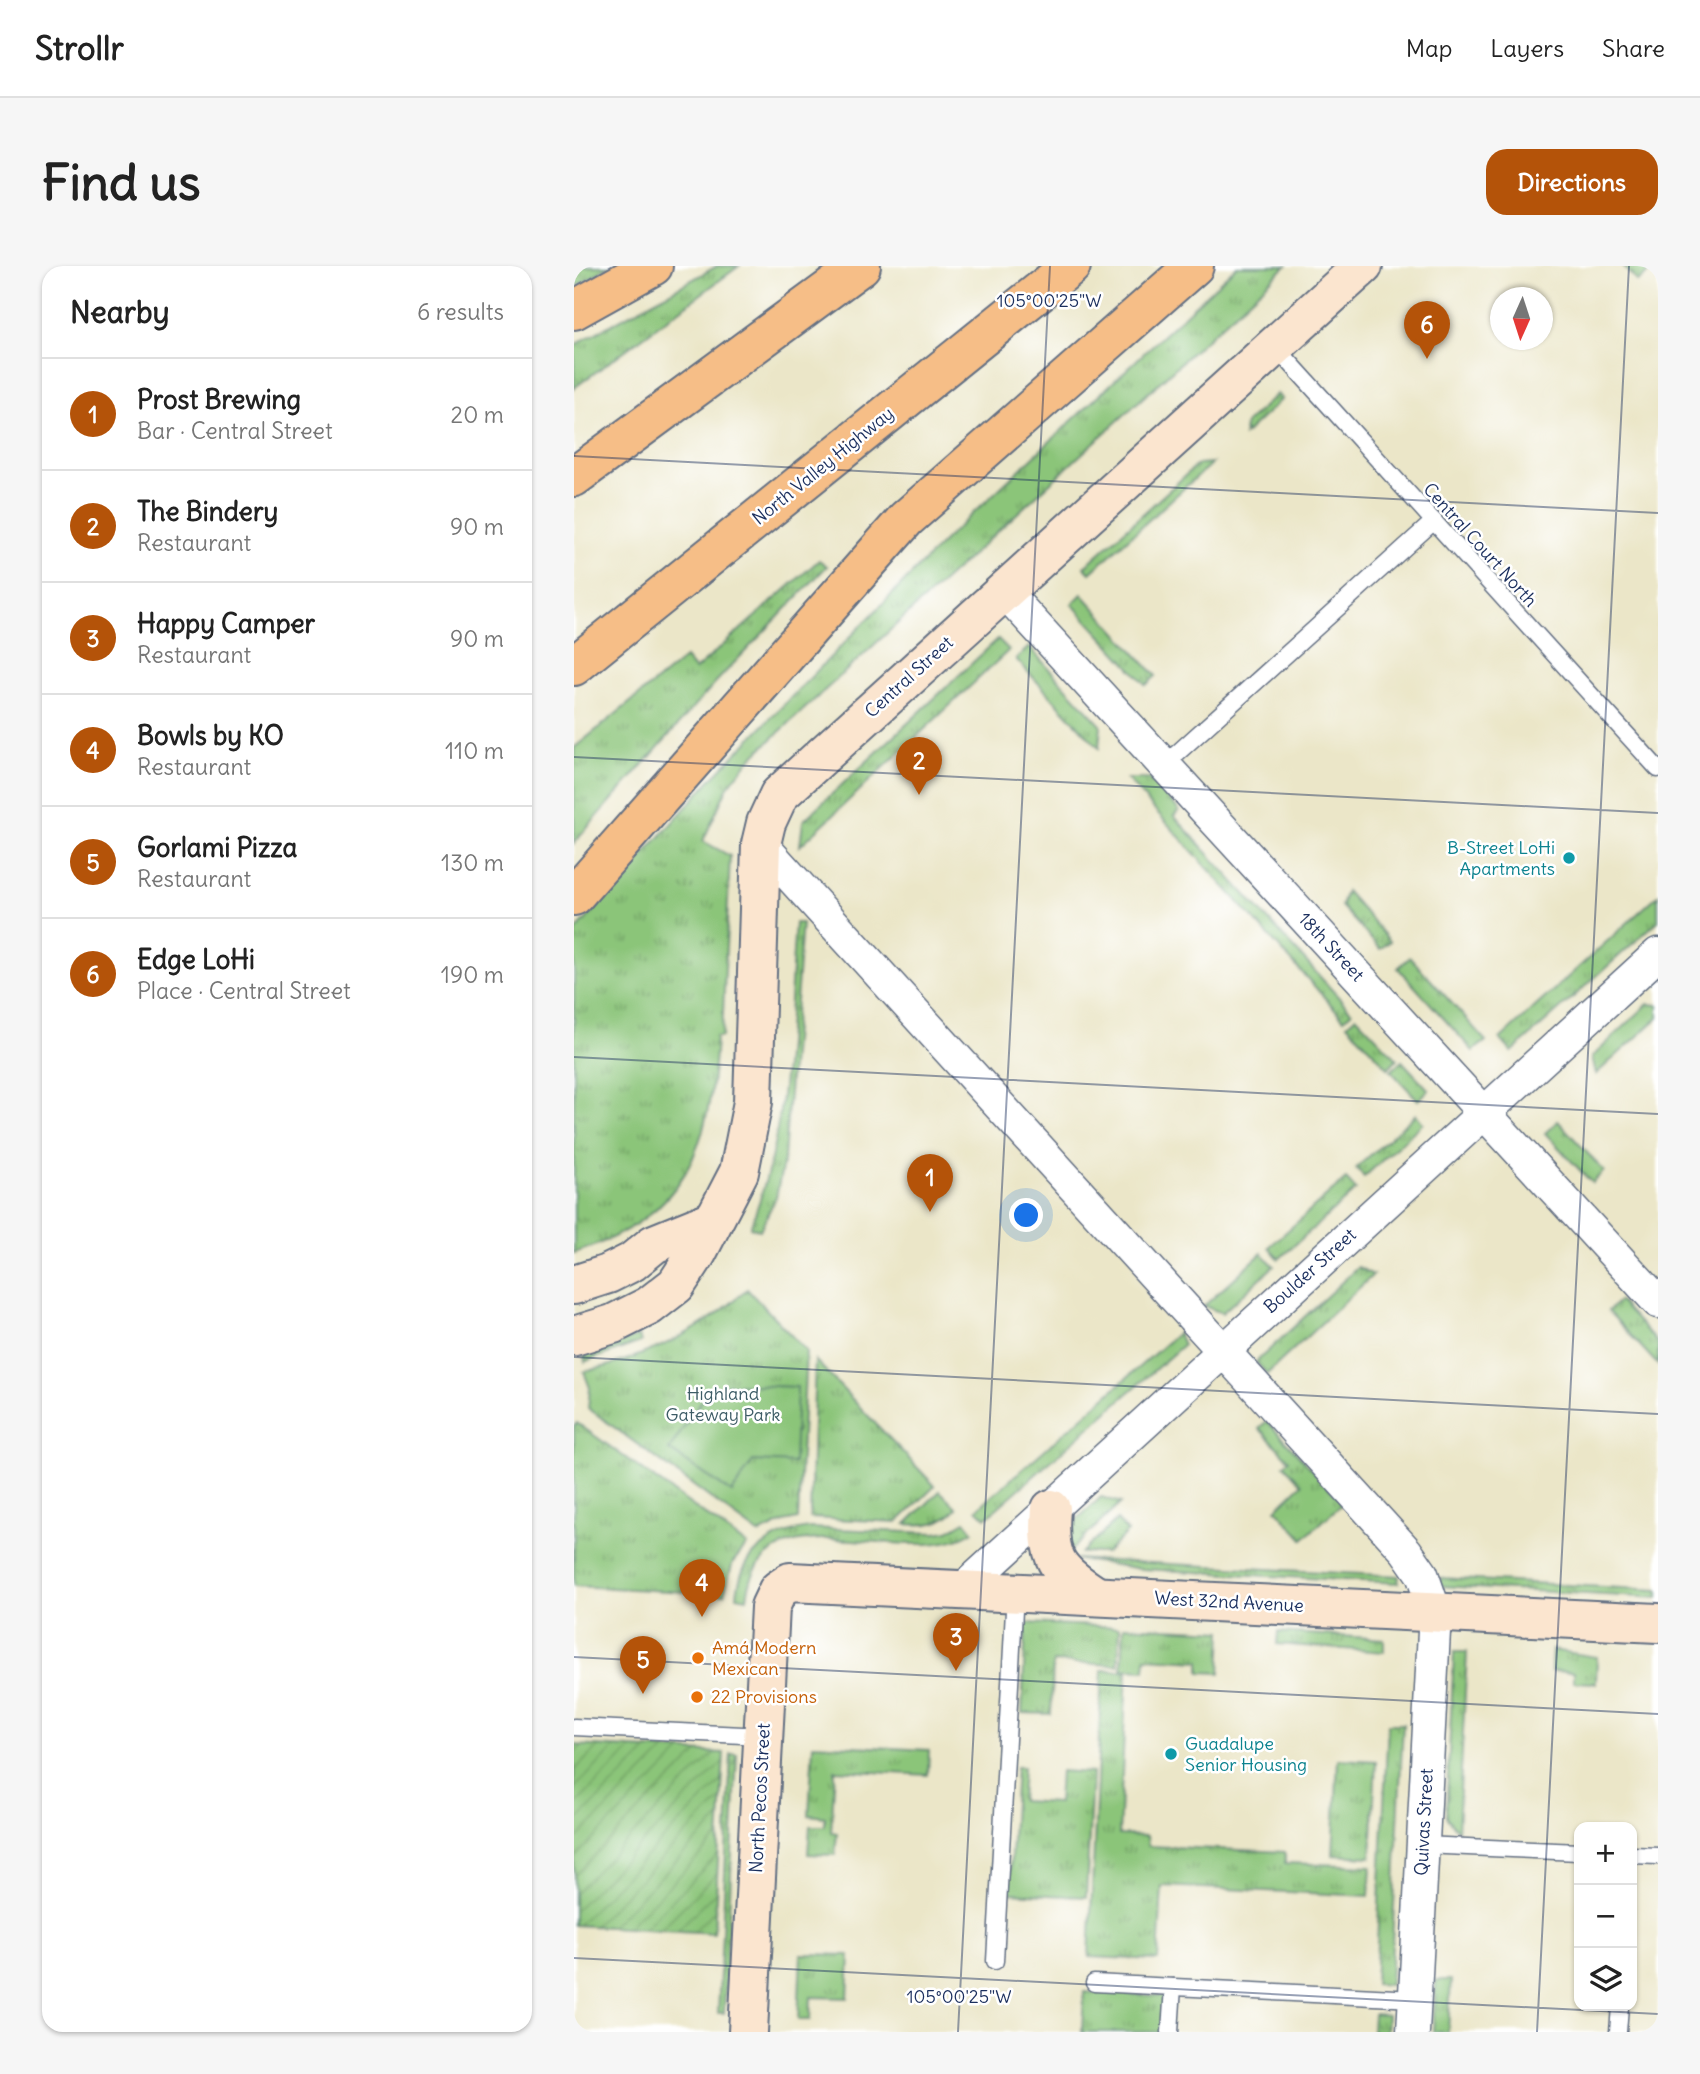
<!DOCTYPE html>
<meta charset="utf-8">
<style>
:root{--surface:#fff;--page:#f6f6f6;--text:#222;--muted:#767676;--line:#e0e0e0;--accent:#b45309}
body{margin:0;font-family:Delius,sans-serif;background:var(--page);color:var(--text)}
.controls{position:absolute;right:21px;bottom:21px;display:grid;overflow:hidden;border-radius:14px;box-shadow:0 2px 5px #0004}
.controls button{width:63px;height:63px;display:grid;place-items:center;padding:0;border:0;border-bottom:2px solid var(--line);background:var(--surface);color:var(--text);font:35px sans-serif}
.compass{position:absolute;left:916px;top:21px;width:63px;height:63px;border-radius:50%;background:var(--surface);box-shadow:0 2px 5px #0004;rotate:183deg}
.you{position:absolute;left:453px;top:950px;width:24px;height:24px;margin:-18px;border:5px solid #fff;border-radius:50%;background:#1a73e8;box-shadow:0 0 0 10px #1a73e833}
.badge{display:grid;place-items:center;width:46px;height:46px;border-radius:50%;background:var(--accent);color:#fff;font-size:23px;font-weight:700}
.pin{position:absolute;translate:-50% -58px;filter:drop-shadow(0 2px 4px #0008)}
.pin::after{content:'';position:absolute;top:37px;width:24px;height:21px;background:inherit;clip-path:polygon(0 0,100% 0,50% 100%)}
.list{margin:0;padding:0;list-style:none}
h2{display:flex;justify-content:space-between;align-items:center;height:91px;margin:0;padding:0 28px;font-size:30px}
h2 small{font-size:23px;font-weight:400;color:var(--muted)}
.list li{display:grid;grid-template-columns:46px 1fr auto;gap:21px;align-items:center;box-sizing:border-box;height:112px;padding:0 28px;border-top:2px solid var(--line)}
.list b{display:block;font-size:26px;white-space:nowrap}
.list p{margin:0;font-size:23px;white-space:nowrap;color:var(--muted)}
.list em{font-size:23px;font-style:normal;color:var(--muted)}
.icon{flex:none;width:38px;height:38px;fill:none;stroke:currentColor;stroke-width:2;stroke-linecap:round;stroke-linejoin:round}
.map{position:relative;flex:none;width:1084px;height:1766px;overflow:hidden;border-radius:21px}
header{display:flex;align-items:center;gap:42px;box-sizing:border-box;height:98px;padding:0 35px;background:var(--surface);border-bottom:2px solid var(--line)}
header strong{font-size:33px}
nav{display:flex;gap:38px;margin-inline-start:auto;font-size:24px}
.intro{display:flex;align-items:center;justify-content:space-between;box-sizing:border-box;height:168px;padding:0 42px}
h1{margin:0;font-size:49px}
.button{padding:18px 32px;border-radius:21px;background:var(--accent);color:#fff;font-size:24px;font-weight:700}
main{display:flex;gap:42px;padding:0 42px}
aside{flex:1;background:var(--surface);border-radius:21px;box-shadow:0 2px 5px #0004}
.map>svg:first-child{display:block}
.grass{fill:url(#grass-tufts);stroke:#537a6c;stroke-width:2}
.garden{fill:url(#garden-furrows);stroke:#537a6c;stroke-width:2}
.pitch{fill:#8bc579;stroke:#537a6c;stroke-width:2}
.lines{fill:none;stroke-linecap:round;stroke-linejoin:round}
.lane-casing{stroke:#646f83;stroke-width:19}
.street-casing{stroke:#646f83;stroke-width:35}
.secondary-casing{stroke:#646f83;stroke-width:42}
.highway-casing{stroke:#646f83;stroke-width:42}
.lane{stroke:#fff;stroke-width:16}
.street{stroke:#fff;stroke-width:32}
.secondary{stroke:#fbe5cf;stroke-width:38}
.highway{stroke:#f6be87;stroke-width:38}
.ticks{fill:none;stroke:#1b2f5e;stroke-width:2;stroke-opacity:0.45}
.culture-dot{fill:#0f9aa8;stroke:#fff;stroke-width:2.5}
.food-dot{fill:#e8710a;stroke:#fff;stroke-width:2.5}
.labels{text-anchor:middle;stroke-width:5;stroke-linejoin:round;paint-order:stroke}
.street-label{font-size:18px;fill:#1b2f5e;stroke:#fff}
.culture-label{font-size:18px;fill:#0d838f;stroke:#fff;text-anchor:end}
.park-label{font-size:18px;fill:#3d5c66;stroke:#fff}
.food-label{font-size:18px;fill:#c56008;stroke:#fff;text-anchor:start}
.ticks-label{font-size:18px;text-anchor:middle;fill:#1b2f5e;stroke:#fff;stroke-width:5;stroke-linejoin:round;paint-order:stroke}
</style>
<header>
<strong>Strollr</strong>
<nav><a>Map</a><a>Layers</a><a>Share</a></nav>
</header>
<div class="intro"><h1>Find us</h1><a class="button">Directions</a></div>
<main>
<aside>
<h2>Nearby<small>6 results</small></h2>
<ul class="list">
<li><span class="badge">1</span><div><b>Prost Brewing</b><p>Bar · Central Street</p></div><em>20 m</em></li>
<li><span class="badge">2</span><div><b>The Bindery</b><p>Restaurant</p></div><em>90 m</em></li>
<li><span class="badge">3</span><div><b>Happy Camper</b><p>Restaurant</p></div><em>90 m</em></li>
<li><span class="badge">4</span><div><b>Bowls by KO</b><p>Restaurant</p></div><em>110 m</em></li>
<li><span class="badge">5</span><div><b>Gorlami Pizza</b><p>Restaurant</p></div><em>130 m</em></li>
<li><span class="badge">6</span><div><b>Edge LoHi</b><p>Place · Central Street</p></div><em>190 m</em></li>
</ul>
</aside>
<div class="map">
<svg width="1084" height="1766" viewBox="0 0 1084 1766">
<defs>
<pattern id="grass-tufts" width="24" height="20" patternUnits="userSpaceOnUse" patternTransform="scale(1.75)"><rect width="24" height="20" fill="#8bc579"/><path d="M3 7l-1-3M5 7V3M7 7l1-3M15 17l-1-3M17 17v-4M19 17l1-3" fill="none" stroke="#71a066"/></pattern>
<pattern id="garden-furrows" width="10" height="10" patternUnits="userSpaceOnUse" patternTransform="scale(1.75)"><rect width="10" height="10" fill="#8bc579"/><path d="M-1 1l2-2M0 10L10 0M9 11l2-2" fill="none" stroke="#71a066"/></pattern>
</defs>
<rect width="100%" height="100%" fill="#fff"/>
<filter id="ink" filterUnits="userSpaceOnUse"><feTurbulence type="fractalNoise" baseFrequency=".0143" numOctaves="2"/><feDisplacementMap in="SourceGraphic" scale="14" xChannelSelector="R" yChannelSelector="G"/><feConvolveMatrix kernelMatrix="1 2 1 2 8 2 1 2 1" color-interpolation-filters="sRGB"/></filter>
<filter id="wash" filterUnits="userSpaceOnUse"><feTurbulence type="fractalNoise" baseFrequency=".00686" numOctaves="4" result="noise"/><feDisplacementMap in="SourceGraphic" scale="28" xChannelSelector="R" yChannelSelector="G"/><feGaussianBlur stdDeviation="1.57" result="paint"/><feColorMatrix in="noise" values="0 0 0 0 0 0 0 0 0 0 0 0 0 0 0 0 0 1.4 0 .05"/><feComposite in="paint" operator="in"/></filter>
<g filter="url(#wash)">
<rect width="100%" height="100%" fill="#ebe6c8"/>
<g class="grass">
<path d="M0 0H35L0 22Z"/>
<path d="M143 0H165L0 122V79Z"/>
<path d="M663 0H712L175 494 153 522 129 575 156 590 148 771H142C136 882 114 949 0 987V667L138 512 377 268Z"/>
<path d="M1049 0H1070L1075 6 1063 16Z"/>
<path d="M703 128 708 133 670 169 671 158Z"/>
<path d="M638 197 516 307 510 301 624 198Z"/>
<path d="M245 294 253 300 141 417 0 577V482L111 392 121 404Z"/>
<path d="M508 328 582 410 572 419 498 338Z"/>
<path d="M424 373 435 384 226 580 229 555Z"/>
<path d="M455 381 527 459 525 482 442 393Z"/>
<path d="M553 513H576L605 544 600 550 778 746 770 753Z"/>
<path d="M772 625 816 675 806 683 767 640Z"/>
<path d="M1084 629V655L938 786 926 773Z"/>
<path d="M221 657H228L210 892 202 931 186 964 176 961C215 864 213 760 221 657Z"/>
<path d="M836 691 912 775 899 785 824 702Z"/>
<path d="M1074 738 1084 739V752L1022 808 1018 791Z"/>
<path d="M782 750 823 793 814 802 773 758Z"/>
<path d="M828 795 855 824 844 834 817 805Z"/>
<path d="M842 848 849 857 790 911 782 902Z"/>
<path d="M984 855 1030 905 1018 917 971 867Z"/>
<path d="M772 913 782 924 705 993 695 981Z"/>
<path d="M688 987 700 1000 648 1047 630 1040Z"/>
<path d="M784 1001 799 1009 693 1108 682 1096Z"/>
<path d="M173 1023 232 1085 224 1253 210 1256 185 1268 14 1142 16 1122 10 1106C70 1092 128 1066 173 1023Z"/>
<path d="M1045 1035 1084 1077V1099L1034 1045Z"/>
<path d="M604 1067 609 1079 412 1252 403 1243Z"/>
<path d="M65 1070 67 1076 11 1096 10 1089Z"/>
<path d="M241 1094 361 1220 324 1256 236 1252Z"/>
<path d="M693 1155 769 1237 729 1273 702 1243 728 1218 710 1199 715 1194 685 1162Z"/>
<path d="M3 1157 173 1279 159 1296 150 1328 0 1320V1160Z"/>
<path d="M366 1225 383 1242C368 1258 353 1260 332 1258Z"/>
<path d="M527 1231 547 1237 495 1286 491 1265Z"/>
<path d="M543 1254 554 1266 532 1287H507Z"/>
<path d="M391 1255 399 1265C338 1308 187 1222 173 1332L163 1330C166 1289 196 1268 235 1262L361 1267 374 1265Z"/>
<path d="M501 1293 825 1310 824 1317 568 1303Z"/>
<path d="M866 1312 1084 1324V1332L866 1320Z"/>
<path d="M452 1357 546 1361 544 1399 479 1396 477 1448 448 1447Z"/>
<path d="M550 1360 648 1365 646 1407 626 1406V1395L572 1392 571 1404 548 1403Z"/>
<path d="M704 1366 810 1373V1386L703 1378Z"/>
<path d="M978 1384 1023 1391 1022 1417 1000 1416V1406L977 1405Z"/>
<path d="M880 1386H893L884 1565 872 1551Z"/>
<path d="M528 1404 553 1405 545 1569 573 1570 574 1580 711 1586V1597L797 1600 795 1630 588 1620 584 1694 515 1691Z"/>
<path d="M814 1458H829L816 1719 801 1718Z"/>
<path d="M239 1478 355 1484 354 1509 261 1504 257 1566 263 1567 261 1589 234 1588 236 1560H251V1551L235 1549Z"/>
<path d="M157 1488H163L150 1747H144Z"/>
<path d="M764 1493 802 1495 797 1591 759 1589Z"/>
<path d="M442 1501H449L447 1535 484 1537 486 1505 518 1507 512 1631 435 1627Z"/>
<path d="M227 1688 276 1689 274 1732 237 1731 236 1754H224Z"/>
<path d="M862 1714H877L874 1766H859Z"/>
<path d="M510 1726 591 1730 589 1766H508Z"/>
<path d="M799 1748 813 1749 812 1766H798Z"/>
</g>
<path class="garden" d="M0 1479 150 1487 140 1667 0 1659Z"/>
<path class="pitch" d="M154 1118 223 1121 220 1197 179 1195 158 1227 95 1184 132 1128Z"/>
</g>
<g filter="url(#ink)">
<g class="lines">
<defs>
<g id="lane">
<path d="M701 80 1084 503"/>
<path d="M590 499 860 255"/>
<path d="M0 1461 190 1470"/>
<path d="M849 1579 1005 1586"/>
<path d="M1058 1589 1084 1590"/>
<path d="M421 1695 441 1326"/>
<path d="M520 1717 841 1733"/>
<path d="M596 1766 599 1721"/>
<path d="M1044 1766 1046 1740"/>
</g>
<g id="street">
<path d="M430 325 1084 1036"/>
<path d="M187 578 832 1285 848 1308 861 1346 839 1766"/>
<path d="M389 1323 1084 688"/>
</g>
<g id="secondary">
<path d="M0 1019 34 1008 58 996 80 978 139 954"/>
<path d="M0 1070 39 1058 75 1040 102 1019 123 987 165 906 179 836 187 578 192 557 205 529 789 0"/>
<path d="M477 1243C473 1291 481 1304 521 1329"/>
<path d="M174 1766 196 1341 204 1324 216 1316 1084 1357"/>
</g>
<g id="highway">
<path d="M0 44 79 0"/>
<path d="M0 211 287 0"/>
<path d="M0 400 497 0"/>
<path d="M0 630 332 253 620 0"/>
</g>
</defs>
<use href="#lane" class="lane-casing"/>
<use href="#street" class="street-casing"/>
<use href="#secondary" class="secondary-casing"/>
<use href="#highway" class="highway-casing"/>
<use href="#lane" class="lane"/>
<use href="#street" class="street"/>
<use href="#secondary" class="secondary"/>
<use href="#highway" class="highway"/>
</g>
</g>
<path class="ticks" d="M0 190 1084 247M0 491 1084 547M0 791 1084 848M0 1091 1084 1148M0 1391 1084 1448M0 1692 1084 1748M384 1766 476 0M963 1766 1055 0"/>
<g class="culture-dot">
<circle cx="995" cy="592" r="7"/>
<circle cx="597" cy="1488" r="7"/>
</g>
<g class="food-dot">
<circle cx="124" cy="1392" r="7"/>
<circle cx="123" cy="1431" r="7"/>
</g>
<g class="labels">
<g class="street-label">
<text transform="translate(249 200) rotate(-39)" y="6">North Valley Highway</text>
<text transform="translate(906 279) rotate(48)" y="6">Central Court North</text>
<text transform="translate(335 411) rotate(-42)" y="6">Central Street</text>
<text transform="translate(757 681) rotate(47)" y="6">18th Street</text>
<text transform="translate(736 1005) rotate(-42)" y="6">Boulder Street</text>
<text transform="translate(655 1336) rotate(3)" y="6">West 32nd Avenue</text>
<text transform="translate(186 1532) rotate(-87)" y="6">North Pecos Street</text>
<text transform="translate(850 1556) rotate(-87)" y="6">Quivas Street</text>
</g>
<g class="culture-label">
<text x="981" y="588">B-Street LoHi<tspan x="981" dy="21">Apartments</tspan></text>
<text x="611" y="1484" text-anchor="start">Guadalupe<tspan x="611" dy="21">Senior Housing</tspan></text>
</g>
<g class="park-label">
<text x="149" y="1134">Highland<tspan x="149" dy="21">Gateway Park</tspan></text>
</g>
<g class="food-label">
<text x="138" y="1388">Amá Modern<tspan x="138" dy="21">Mexican</tspan></text>
<text x="137" y="1437">22 Provisions</text>
</g>
</g>
<g class="ticks-label">
<text x="475" y="41">105°00'25"W</text>
<text x="385" y="1737">105°00'25"W</text>
</g>
</svg>
<div class="controls">
<button>+</button>
<button>−</button>
<button><svg class="icon" aria-label="layers" viewBox="0 0 24 24"><path d="M12 4l9 5-9 5-9-5zM3 14l9 5 9-5"/></svg></button>
</div>
<svg class="compass" viewBox="-18 -18 36 36"><path d="M0-13l5 13h-10z" fill="#e53935"/><path d="M0 13l5-13h-10z" fill="#767676"/></svg>
<div class="you"></div>
<div class="pin badge" style="left:356px;top:946px">1</div>
<div class="pin badge" style="left:345px;top:529px">2</div>
<div class="pin badge" style="left:382px;top:1405px">3</div>
<div class="pin badge" style="left:128px;top:1351px">4</div>
<div class="pin badge" style="left:69px;top:1428px">5</div>
<div class="pin badge" style="left:853px;top:93px">6</div>
</div>
</main>
